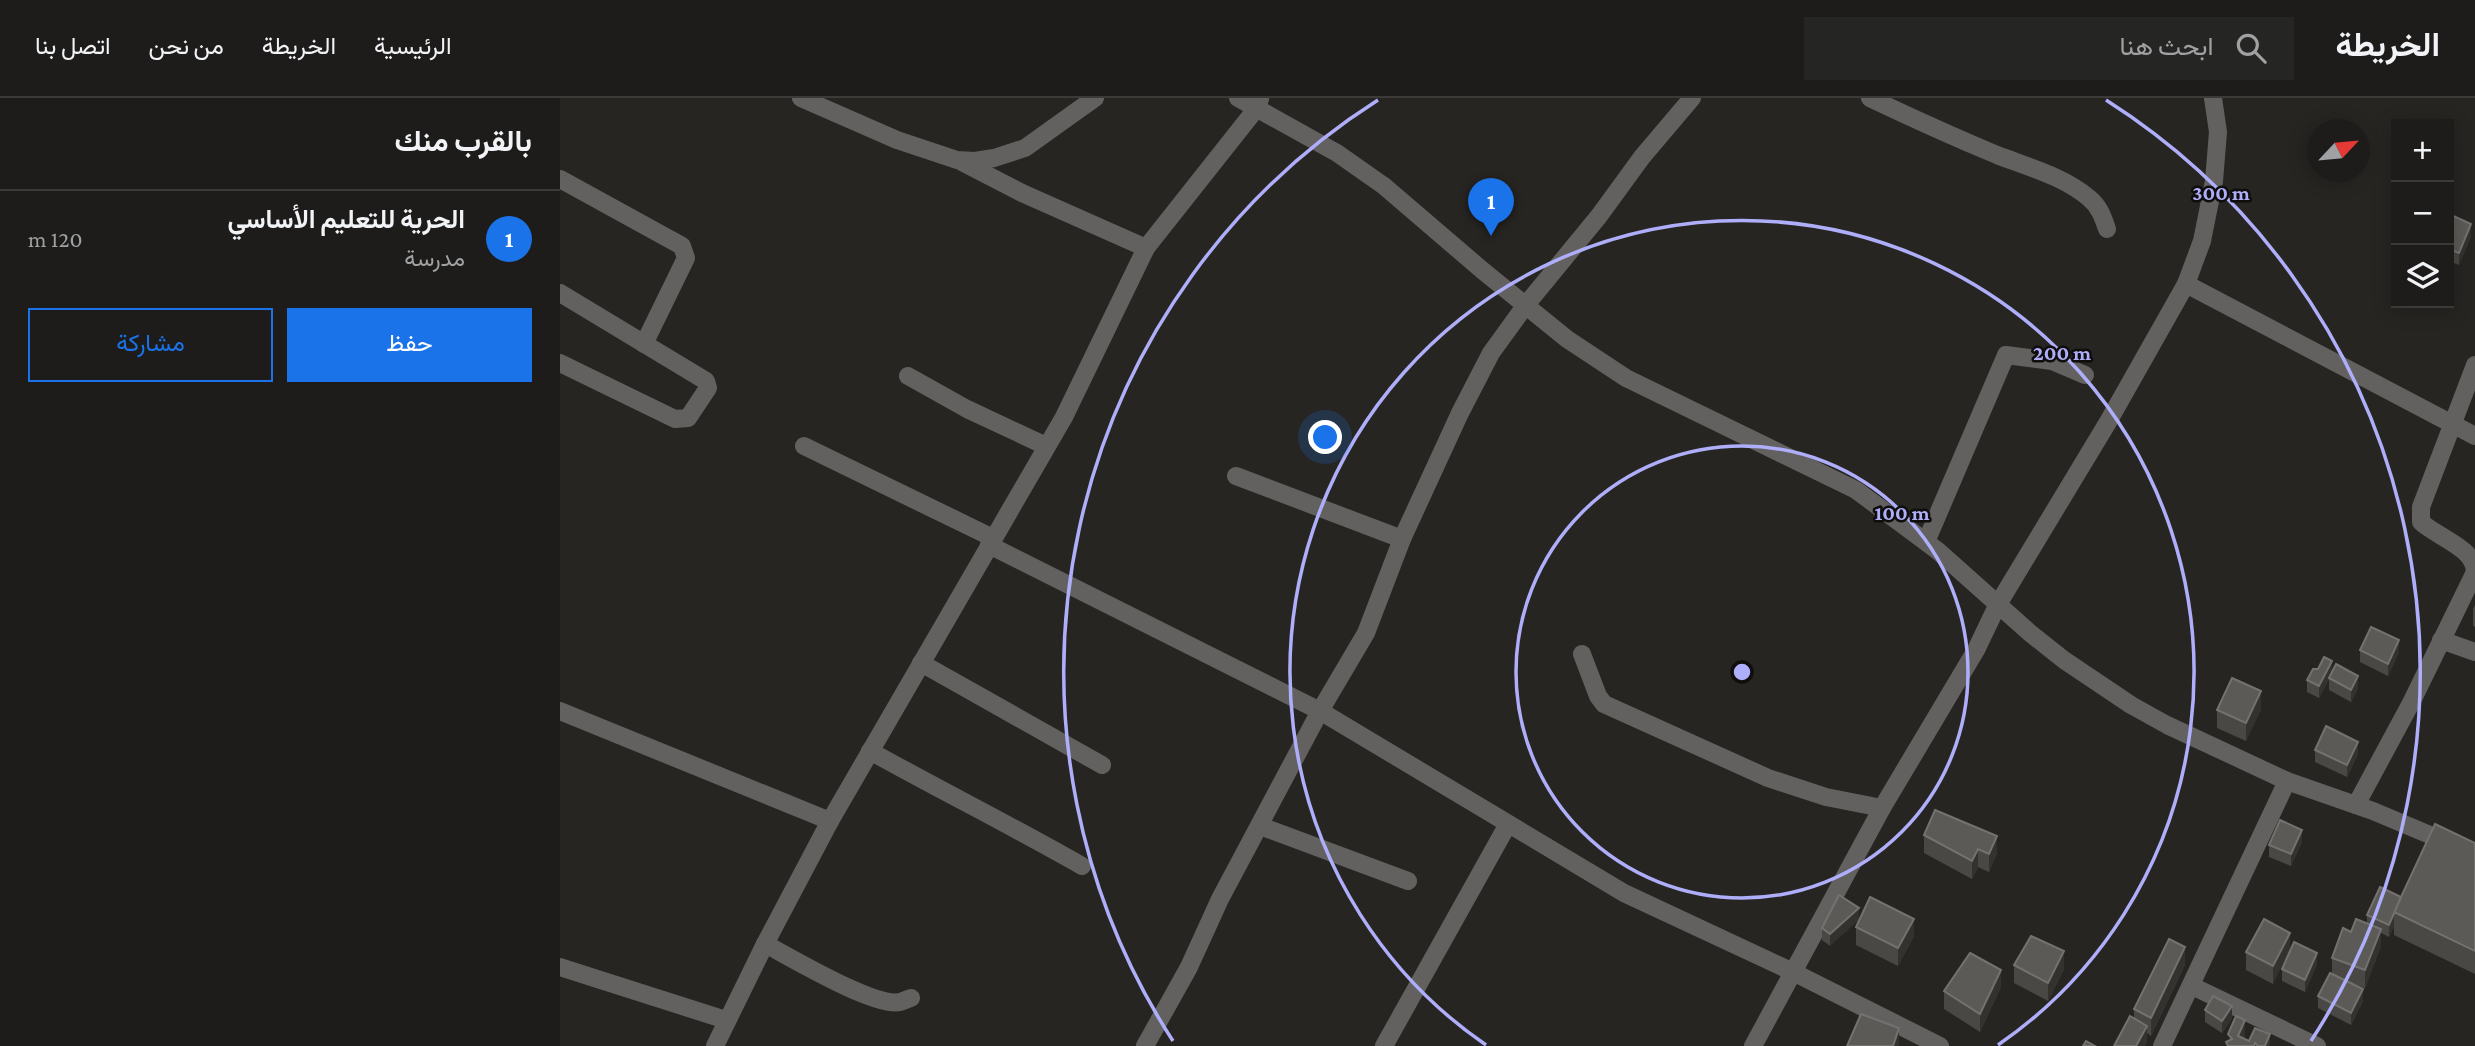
<!DOCTYPE html>
<html lang="ar">
<meta charset="utf-8">
<style>
:root{--surface:#1d1c1a;--page:#252523;--text:#f1f3f6;--muted:#a0a1a2;--line:#3b3a39;--accent:#1a73e8}
body{margin:0;font-family:"Crimson Pro",Vazirmatn,serif;background:var(--page);color:var(--text);direction:rtl}
.controls{position:absolute;right:21px;top:21px;display:grid;overflow:hidden;border-radius:0px;box-shadow:0 4px 18px #0003}
.controls button{width:63px;height:63px;display:grid;place-items:center;padding:0;border:0;border-bottom:2px solid var(--line);background:var(--surface);color:var(--text);font:35px sans-serif}
.compass{position:absolute;left:1747px;top:21px;width:63px;height:63px;border-radius:50%;background:var(--surface);box-shadow:0 4px 18px #0003;rotate:64deg}
.you{position:absolute;left:766px;top:340px;width:24px;height:24px;margin:-18px;border:5px solid #fff;border-radius:50%;background:#1a73e8;box-shadow:0 0 0 10px #1a73e833}
.badge{display:grid;place-items:center;width:46px;height:46px;border-radius:50%;background:var(--accent);color:#fff;font-size:23px;font-weight:700}
.pin{position:absolute;translate:-50% -58px;filter:drop-shadow(0 2px 4px #0008)}
.pin::after{content:'';position:absolute;top:37px;width:24px;height:21px;background:inherit;clip-path:polygon(0 0,100% 0,50% 100%)}
.list{margin:0;padding:0;list-style:none}
h2{display:flex;justify-content:space-between;align-items:center;height:91px;margin:0;padding:0 28px;font-size:30px}
h2 small{font-size:23px;font-weight:400;color:var(--muted)}
.list li{display:grid;grid-template-columns:46px 1fr auto;gap:21px;align-items:center;box-sizing:border-box;height:98px;padding:0 28px;border-top:2px solid var(--line)}
.list b{display:block;font-size:26px;white-space:nowrap}
.list p{margin:0;font-size:23px;white-space:nowrap;color:var(--muted)}
.list em{font-size:23px;font-style:normal;color:var(--muted)}
.actions{display:flex;gap:14px;padding:21px 28px}
.actions a{flex:1;padding:16px 0;border:2px solid var(--accent);border-radius:0px;text-align:center;font-size:24px;color:var(--accent)}
.actions .main{background:var(--accent);color:#fff}
.icon{flex:none;width:38px;height:38px;fill:none;stroke:currentColor;stroke-width:2;stroke-linecap:round;stroke-linejoin:round}
.map{position:relative;flex:none;width:1915px;height:948px;overflow:hidden;direction:ltr}
header{display:flex;align-items:center;gap:42px;box-sizing:border-box;height:98px;padding:0 35px;background:var(--surface);border-bottom:2px solid var(--line)}
header strong{font-size:33px}
nav{display:flex;gap:38px;margin-inline-start:auto;font-size:24px}
.search{width:490px;height:63px;background:var(--page);display:flex;align-items:center;gap:18px;box-sizing:border-box;padding:0 24px;border-radius:0px;color:var(--muted);font-size:26px}
main{display:flex}
aside{flex:1;background:var(--surface)}
.map>svg:first-child{display:block}
.lines{fill:none;stroke-linecap:round;stroke-linejoin:round}
.minor{stroke:#626160;stroke-width:18}
.wall{fill:#4a4845}
.shaded-wall{fill:#34322f}
.building{fill:#5c5a57;stroke:#747270;stroke-width:2}
.ring{fill:none;stroke:#afaefa;stroke-width:3.5}
.centre{fill:#afaefa;stroke:#0f0e0d;stroke-width:3.5}
.ring-label{font-size:21px;text-anchor:middle;font-weight:bold;fill:#afaefa;stroke:#0f0e0d;stroke-width:5;stroke-linejoin:round;paint-order:stroke}
</style>
<header>
<strong>الخريطة</strong>
<div class="search"><svg class="icon" aria-label="search" viewBox="0 0 24 24"><circle cx="10" cy="10" r="6"/><path d="M15 15l6 6"/></svg>ابحث هنا</div>
<nav><a>الرئيسية</a><a>الخريطة</a><a>من نحن</a><a>اتصل بنا</a></nav>
</header>
<main>
<div class="map">
<svg width="1915" height="948" viewBox="0 0 1915 948">
<rect width="100%" height="100%" fill="#272522"/>
<g class="lines">
<g class="minor">
<path d="M241 0 337 42 397 62 415 63 434 60 465 50 535 0"/>
<path d="M678 0 777 55 824 88 922 172 1007 241 1066 280 1296 392 1378 453 1470 535 1504 562 1571 607 1607 627 1727 683 1813 713 1915 756"/>
<path d="M1310 0C1352 20 1394 39 1437 57 1468 69 1503 78 1529 100 1539 108 1543 119 1547 131"/>
<path d="M402 64 462 95 586 150"/>
<path d="M0 81 122 148 126 160 84 246"/>
<path d="M1626 186 1915 338"/>
<path d="M0 195 146 283 148 290 128 320 115 321 0 265"/>
<path d="M348 278 407 311 486 348"/>
<path d="M244 348 433 440"/>
<path d="M676 378 842 441"/>
<path d="M1366 444 1446 257 1492 263 1525 277"/>
<path d="M429 447 760 613 1064 795 1233 874 1380 948"/>
<path d="M1881 542 1915 554"/>
<path d="M1022 556 1038 598 1044 606 1208 680 1266 699 1322 710"/>
<path d="M361 565 542 667"/>
<path d="M0 613 270 723"/>
<path d="M310 653C380 692 452 728 522 768"/>
<path d="M1796 707 1851 605 1915 474C1915 450 1877 439 1861 424V409L1915 267"/>
<path d="M700 728 848 783"/>
<path d="M205 846C230 859 315 910 340 904 344 903 347 901 351 900"/>
<path d="M0 869 166 922"/>
<path d="M1632 888 1757 948"/>
<path d="M155 948 205 846 270 723 504 319 586 150 696 11 700 1"/>
<path d="M585 948 629 869 660 801 760 613 806 535 842 441 900 315 931 255 965 208 1039 118 1082 59 1132 0"/>
<path d="M824 948 948 726"/>
<path d="M1193 948 1322 710 1416 552 1437 508 1548 324 1626 186 1642 143 1654 83 1658 34 1653 0"/>
<path d="M1602 948 1727 683"/>
</g>
</g>
<g class="wall">
<path d="M1889 116 1911 138 1899 167 1889 163Z"/>
<path d="M1915 507V529L1913 528V511Z"/>
<path d="M1800 552 1839 554 1828 578 1800 564Z"/>
<path d="M1772 575 1798 590 1791 604 1769 592V581L1759 600 1747 594V582Z"/>
<path d="M1701 611 1686 643 1657 630V612Z"/>
<path d="M1755 652 1798 656 1787 679 1755 664Z"/>
<path d="M1364 737 1437 755 1429 774 1418 769 1412 781 1364 755Z"/>
<path d="M1742 744 1731 768 1709 759V747Z"/>
<path d="M1915 745V876L1834 837V828L1829 839 1821 835V848L1805 890 1787 883 1803 903 1791 927 1758 910V898L1772 876V860L1791 834 1807 825V817L1841 799Z"/>
<path d="M1279 797 1270 848 1262 842V830Z"/>
<path d="M1296 829 1354 838 1338 868 1296 847Z"/>
<path d="M1730 835 1713 886 1686 872V854Z"/>
<path d="M1757 866 1745 894 1722 883V871Z"/>
<path d="M1454 867 1504 871 1488 903 1454 885Z"/>
<path d="M1625 867 1591 938 1587 935V945L1574 921V911Z"/>
<path d="M1441 889 1420 934 1384 911V893Z"/>
<path d="M1645 912 1672 920 1662 935 1645 924Z"/>
</g>
<g class="shaded-wall">
<path d="M1911 126V138L1899 167V155Z"/>
<path d="M1839 542V554L1828 578V566Z"/>
<path d="M1772 563V575L1759 600V588Z"/>
<path d="M1798 578V590L1791 604V592Z"/>
<path d="M1701 593V611L1686 643V625Z"/>
<path d="M1798 644V656L1787 679V667Z"/>
<path d="M1742 732V744L1731 768V756Z"/>
<path d="M1437 738V755L1429 774V756Z"/>
<path d="M1418 751V769L1412 781V763Z"/>
<path d="M1299 810V822L1270 848V836Z"/>
<path d="M1834 816V828L1829 839V827Z"/>
<path d="M1354 821V838L1338 868V850Z"/>
<path d="M1821 831V848L1805 890V872Z"/>
<path d="M1730 835V852L1713 886V868Z"/>
<path d="M1625 849V867L1591 938V920Z"/>
<path d="M1504 853V871L1488 903V885Z"/>
<path d="M1757 855V866L1745 894V882Z"/>
<path d="M1441 872V889L1420 934V916Z"/>
<path d="M1803 891V903L1791 927V915Z"/>
<path d="M1672 908V920L1662 935V923Z"/>
<path d="M1685 922V939L1681 948 1678 938Z"/>
<path d="M1587 928V945L1585 948H1576Z"/>
<path d="M1339 930V948H1333Z"/>
<path d="M1710 936V948H1705Z"/>
</g>
<g class="building">
<path d="M1889 116 1911 126 1899 155 1889 151Z"/>
<path d="M1811 529 1839 542 1828 566 1800 552Z"/>
<path d="M1764 559 1772 563 1759 588 1747 582 1753 571H1758Z"/>
<path d="M1776 566 1798 578 1791 592 1769 580Z"/>
<path d="M1672 580 1701 593 1686 625 1657 612Z"/>
<path d="M1766 628 1798 644 1787 667 1755 652Z"/>
<path d="M1375 712 1437 738 1429 756 1418 751 1412 763 1364 737Z"/>
<path d="M1720 722 1742 732 1731 756 1709 747Z"/>
<path d="M1875 726 1915 745V853L1834 814Z"/>
<path d="M1820 789 1841 799 1829 827 1807 817Z"/>
<path d="M1279 797 1299 810 1270 836 1262 830Z"/>
<path d="M1310 799 1354 821 1338 850 1296 829Z"/>
<path d="M1704 821 1730 835 1713 868 1686 854Z"/>
<path d="M1796 821 1821 831 1805 872 1772 860 1783 830 1791 834Z"/>
<path d="M1471 838 1504 853 1488 885 1454 867Z"/>
<path d="M1609 841 1625 849 1591 920 1574 911Z"/>
<path d="M1734 844 1757 855 1745 882 1722 871Z"/>
<path d="M1410 855 1441 872 1420 916 1384 893Z"/>
<path d="M1770 875 1803 891 1791 915 1758 898Z"/>
<path d="M1653 898 1672 908 1662 923 1645 912Z"/>
<path d="M1301 916 1339 930 1333 948H1287Z"/>
<path d="M1570 918 1587 928 1576 948H1554Z"/>
<path d="M1676 918 1685 922 1678 938 1689 943 1695 930 1710 936 1705 948H1698L1695 945 1694 948H1668L1666 944 1672 941 1668 936Z"/>
<path d="M1526 943 1535 948H1523Z"/>
</g>
<g class="ring">
<circle cx="1182" cy="574" r="226"/>
<path d="M926 947A452 452 0 1 1 1438 947"/>
<path d="M613 943A678 678 0 0 1 818 2M1546 2A678 678 0 0 1 1751 943"/>
</g>
<circle cx="1182" cy="574" r="10" class="centre"/>
<g class="ring-label">
<text x="1661" y="102">300 m</text>
<text x="1502" y="262">200 m</text>
<text x="1342" y="422">100 m</text>
</g>
</svg>
<div class="controls">
<button>+</button>
<button>−</button>
<button><svg class="icon" aria-label="layers" viewBox="0 0 24 24"><path d="M12 4l9 5-9 5-9-5zM3 14l9 5 9-5"/></svg></button>
</div>
<svg class="compass" viewBox="-18 -18 36 36"><path d="M0-13l5 13h-10z" fill="#e53935"/><path d="M0 13l5-13h-10z" fill="#a0a1a2"/></svg>
<div class="you"></div>
<div class="pin badge" style="left:931px;top:138px">1</div>
</div>
<aside>
<h2>بالقرب منك<small></small></h2>
<ul class="list">
<li><span class="badge">1</span><div><b>الحرية للتعليم الأساسي</b><p>مدرسة</p></div><em>120 m</em></li>
</ul>
<div class="actions"><a class="main">حفظ</a><a>مشاركة</a></div>
</aside>
</main>
